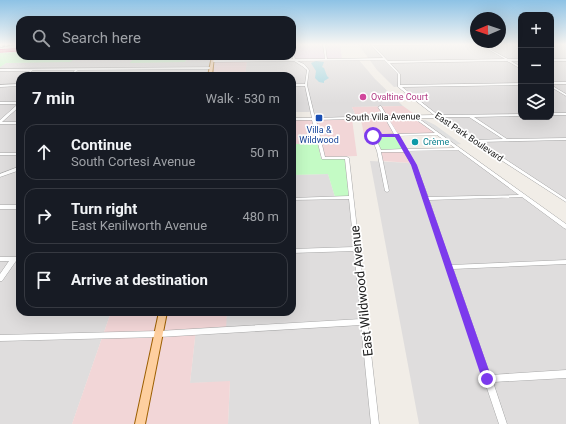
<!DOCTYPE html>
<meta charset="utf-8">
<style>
:root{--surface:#171b24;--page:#242831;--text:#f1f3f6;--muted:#9ea1a6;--line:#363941}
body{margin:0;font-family:Roboto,sans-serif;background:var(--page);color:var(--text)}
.controls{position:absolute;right:12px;top:12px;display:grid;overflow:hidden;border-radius:8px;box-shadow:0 4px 16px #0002}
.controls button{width:36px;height:36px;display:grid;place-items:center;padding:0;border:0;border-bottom:1px solid var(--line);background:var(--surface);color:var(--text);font:20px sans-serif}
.compass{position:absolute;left:470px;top:12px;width:36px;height:36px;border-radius:50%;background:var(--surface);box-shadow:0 4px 16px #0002;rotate:268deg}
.stop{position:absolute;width:12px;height:12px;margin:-9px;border:3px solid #7c3aed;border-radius:50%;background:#fff}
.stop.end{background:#7c3aed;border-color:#fff;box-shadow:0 1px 4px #0008}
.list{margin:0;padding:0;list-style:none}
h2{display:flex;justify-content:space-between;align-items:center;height:52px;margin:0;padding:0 16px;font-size:17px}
h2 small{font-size:13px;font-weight:400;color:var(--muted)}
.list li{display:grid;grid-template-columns:26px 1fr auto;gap:12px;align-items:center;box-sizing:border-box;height:56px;margin:0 8px 8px;padding:0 8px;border:1px solid var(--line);border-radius:12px}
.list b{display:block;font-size:15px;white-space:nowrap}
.list p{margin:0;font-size:13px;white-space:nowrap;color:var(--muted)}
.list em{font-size:13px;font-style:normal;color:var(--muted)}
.icon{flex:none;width:22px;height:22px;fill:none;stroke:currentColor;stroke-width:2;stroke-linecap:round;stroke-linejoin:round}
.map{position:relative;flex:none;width:566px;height:424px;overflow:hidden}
.search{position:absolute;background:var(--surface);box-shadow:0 4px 16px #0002;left:16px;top:16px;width:280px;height:44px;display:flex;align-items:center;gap:10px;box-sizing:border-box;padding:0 14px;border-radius:12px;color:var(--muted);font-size:15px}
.panel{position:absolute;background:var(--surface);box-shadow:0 4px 16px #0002;left:16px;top:72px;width:280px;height:244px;border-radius:12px}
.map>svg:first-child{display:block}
.residential{fill:#dfdddd}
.commercial{fill:#f2d6d7}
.industrial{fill:#ead9e8}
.park{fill:#c4fbc5}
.parking{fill:#e0e0e0}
.water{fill:#a6d6e0}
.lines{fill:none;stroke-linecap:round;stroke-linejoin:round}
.minor-casing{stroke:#a7a7a7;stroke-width:1}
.major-casing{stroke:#9d5f00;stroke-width:2}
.highway-casing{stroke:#e0236f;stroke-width:1}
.minor{fill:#fff;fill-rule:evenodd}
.major{fill:#fecf9f;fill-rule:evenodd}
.highway{fill:#ea8da4;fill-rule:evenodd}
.rail-casing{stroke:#6e6e6e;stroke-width:2}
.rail{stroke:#fff;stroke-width:1;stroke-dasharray:2.5;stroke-linecap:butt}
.route{fill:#7c3aed}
.hotel-dot{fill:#d1479c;stroke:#fff;stroke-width:1.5}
.transit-dot{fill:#1a4fb4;stroke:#fff;stroke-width:1.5}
.culture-dot{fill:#0f9aa8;stroke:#fff;stroke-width:1.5}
.labels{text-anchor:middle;stroke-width:3.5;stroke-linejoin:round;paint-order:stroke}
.far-hotel-label{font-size:9px;fill:#b23c85;stroke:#fff;text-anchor:start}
.far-street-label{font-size:9px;fill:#202020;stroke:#fff}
.far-transit-label{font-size:9px;fill:#164399;stroke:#fff}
.far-culture-label{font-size:9px;fill:#0d838f;stroke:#fff;text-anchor:start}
.near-street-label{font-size:13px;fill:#202020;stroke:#fff}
</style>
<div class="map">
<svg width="566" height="424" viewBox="0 0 566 424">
<rect width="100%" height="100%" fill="#f1ede7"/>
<g class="residential">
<path d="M358 44H521V117H551V44H566V200L437 115 401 86 394 87 377 70Z"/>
<path d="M212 56 209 76H20V123H0V67L6 63 70 62 74 59 134 58 131 63 185 62 187 58Z"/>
<path d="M237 56H292L293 60 358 59 375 79 403 106 352 107 357 118H315L306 84H292V76H245L247 61 236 60Z"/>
<path d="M292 85H305L311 112H292Z"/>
<path d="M0 124H20V312H111L72 424H0Z"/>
<path d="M458 150 566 229V424H419L370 161 412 163 406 151Z"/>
<path d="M328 174 335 197 349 196 371 424H228L230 382 190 383 196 329 225 327 227 312H292V175Z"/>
</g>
<g class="commercial">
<path d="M214 61H247L245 76H211Z"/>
<path d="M403 106 417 116 357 118 352 107Z"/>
<path d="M414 117 437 134 364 135 361 119Z"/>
<path d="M313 119 318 144H292V120Z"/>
<path d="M315 119H352L357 156 324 157Z"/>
<path d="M406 151 413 163 382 161 380 152Z"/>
<path d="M111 312H161L138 424H72Z"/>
<path d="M166 312H227L226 328 196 329 190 383 230 381 228 424H144Z"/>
</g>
<path class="industrial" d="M292 44H340L342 59 295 60Z"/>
<g class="park">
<path d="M20 52V56H210L187 58 185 62 130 63 134 58 74 59 71 62 6 63 0 67V53Z"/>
<path d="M374 136H396L404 150 380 151Z"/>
<path d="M292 144H318L321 159H345L349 196 335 197 328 174 292 175Z"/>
</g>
<path class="parking" d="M421 120H425L435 125 461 144 455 145Z"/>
<path class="water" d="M316 61 324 62 322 67 324 68 327 76 329 78 324 81V83L319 82 315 78 316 71 311 63Z"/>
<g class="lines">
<defs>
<g id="minor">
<path d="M323 44H325L327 59 383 58 370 44H427L426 45H373L388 61 505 59 479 44H481L508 59H521V61H511L521 67V69L507 61 390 63 400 74V85L521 83V85L402 87 438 115 521 114V116L474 117 507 139 566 138V140L479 142 566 199V202L473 142 437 118H418L566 224V229L564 228 522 197 429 200 451 265 566 260V264L453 269 490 375 566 370V378L493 382 507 424H499L447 269 445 267 446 266 424 200 423 199V198L412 165 404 152H381L389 191 387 192 385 191 377 151 371 136 373 135 394 134 385 118 316 120 325 157H347L349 158 379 424H371L361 325 159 337 0 341V335L159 331 361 319 354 251 292 253V249L354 247 349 199 292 200V198L349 196 345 159H322L312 120H292V118H312L305 86H292V84H305L307 70 302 66 294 61 213 62 212 61 213 60 293 59 292 50 293 51 295 59H325ZM384 60 398 74V87L434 115 387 116 381 106H380L378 107 384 116 315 118 307 85 309 70 304 64 297 61ZM442 117H469L503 139 476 140ZM388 118H414L435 133 398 134ZM437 135 455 148 407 149 399 136ZM395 136 403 149 381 150 375 137ZM458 150 519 195 428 197 416 165 408 151Z"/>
<rect x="551" y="59" width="15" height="2"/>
<path d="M211 67H212V69L78 70 72 76H70L75 70H33L26 76H23L30 71H0V69Z"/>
<rect x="551" y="82" width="15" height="2"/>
<path d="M20 84V86L0 87V85Z"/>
<path d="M551 85 566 94V96L551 87Z"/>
<path d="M0 102H20V106L2 122H20V124H0V120L18 104H0Z"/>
<rect x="551" y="113" width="15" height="2"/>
<rect x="0" y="153" width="20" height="2"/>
<path d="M18 167H20V170L0 177V174Z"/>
<rect x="0" y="205" width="20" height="4"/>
<path d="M0 257H20V261H16L2 281H0V274L9 261H0Z"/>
</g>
<g id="major">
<path d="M212 56H214L212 76H208Z"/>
<path d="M159 312H167L145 424H135Z"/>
</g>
<path id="highway" d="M20 49V51L0 52V50Z"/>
</defs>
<use href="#minor" class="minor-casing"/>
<use href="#major" class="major-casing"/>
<use href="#highway" class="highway-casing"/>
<use href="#minor" class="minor"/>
<use href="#major" class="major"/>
<use href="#highway" class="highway"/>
<defs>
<path id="rail" d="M0 47 15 44"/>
</defs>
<use href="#rail" class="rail-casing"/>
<use href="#rail" class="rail"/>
</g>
<linearGradient id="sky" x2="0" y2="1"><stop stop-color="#8dc2e5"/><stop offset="0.43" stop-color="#f9f7f4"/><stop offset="1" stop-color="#f9f7f4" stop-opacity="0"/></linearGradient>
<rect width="566" height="103" fill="url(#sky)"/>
<path class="route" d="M371 134H399L417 165 492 379 490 382 487 384 483 382 482 379 411 165 395 137H373Z"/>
<circle class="hotel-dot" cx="363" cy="97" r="4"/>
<rect class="transit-dot" x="315" y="114" width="8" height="8" rx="2"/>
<circle class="culture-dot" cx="415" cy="142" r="4"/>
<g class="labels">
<g class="far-hotel-label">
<text x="371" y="100">Ovaltine Court</text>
</g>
<g class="far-street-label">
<text transform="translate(383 117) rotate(-1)" y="3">South Villa Avenue</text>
<text transform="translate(469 137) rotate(34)" y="3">East Park Boulevard</text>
</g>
<g class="far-transit-label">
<text x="319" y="133">Villa &amp;<tspan x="319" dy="10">Wildwood</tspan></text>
</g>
<g class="far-culture-label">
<text x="423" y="145">Crème</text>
</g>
<g class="near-street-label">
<text transform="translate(361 291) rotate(-96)" y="5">East Wildwood Avenue</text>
</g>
</g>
</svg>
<div class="controls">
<button>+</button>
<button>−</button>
<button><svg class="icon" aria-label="layers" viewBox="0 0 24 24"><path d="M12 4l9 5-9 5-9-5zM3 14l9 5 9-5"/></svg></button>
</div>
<svg class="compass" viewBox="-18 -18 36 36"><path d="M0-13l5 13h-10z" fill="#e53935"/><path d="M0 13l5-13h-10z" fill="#9ea1a6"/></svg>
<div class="stop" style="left:373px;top:136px"></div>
<div class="stop end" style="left:487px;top:379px"></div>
<div class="search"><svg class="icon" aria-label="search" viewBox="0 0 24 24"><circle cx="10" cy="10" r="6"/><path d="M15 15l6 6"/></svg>Search here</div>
<section class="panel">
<h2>7 min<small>Walk · 530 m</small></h2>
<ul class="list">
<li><svg class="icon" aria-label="ahead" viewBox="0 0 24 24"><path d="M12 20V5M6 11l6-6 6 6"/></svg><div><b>Continue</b><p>South Cortesi Avenue</p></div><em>50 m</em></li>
<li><svg class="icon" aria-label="right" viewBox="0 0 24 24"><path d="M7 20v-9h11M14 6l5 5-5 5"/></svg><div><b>Turn right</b><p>East Kenilworth Avenue</p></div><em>480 m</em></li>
<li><svg class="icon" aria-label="arrive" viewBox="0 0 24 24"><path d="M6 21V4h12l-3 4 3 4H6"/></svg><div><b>Arrive at destination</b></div></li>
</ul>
</section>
</div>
